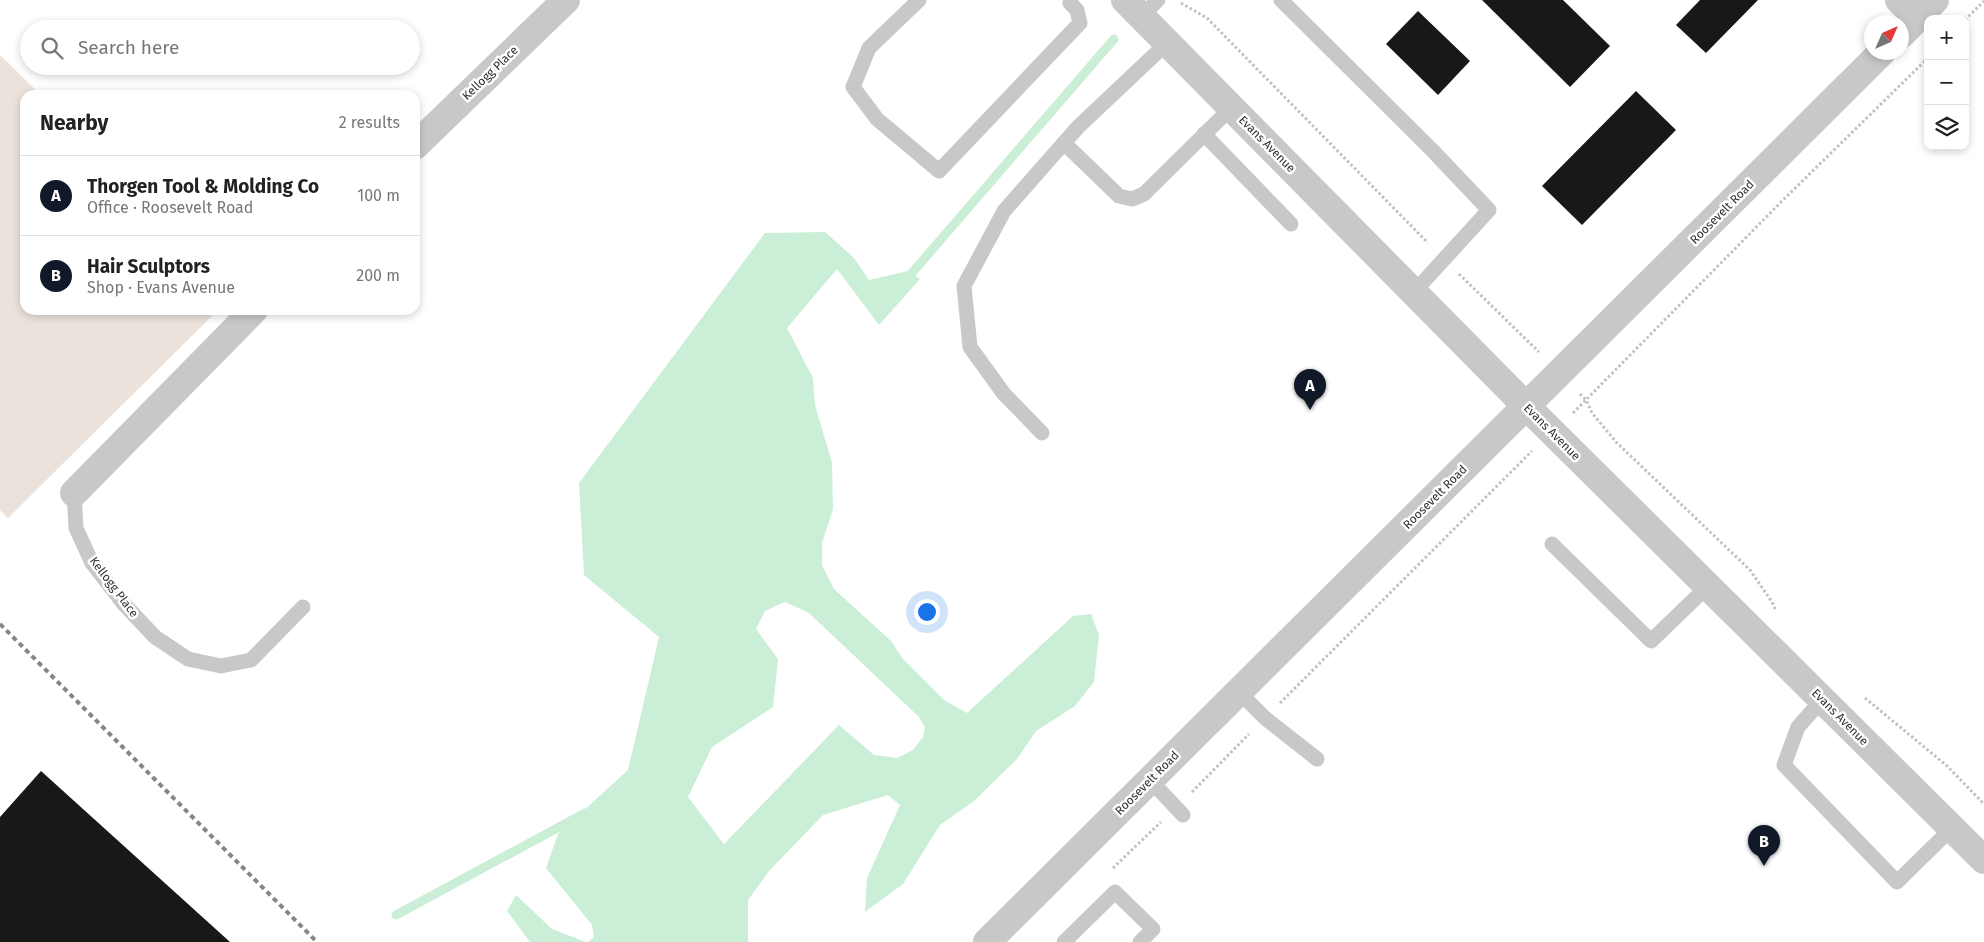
<!DOCTYPE html>
<meta charset="utf-8">
<style>
:root{--surface:#fff;--page:#f6f6f6;--text:#222;--muted:#767676;--line:#e0e0e0;--accent:#111827}
body{margin:0;font-family:"Fira Sans",sans-serif;background:var(--page);color:var(--text)}
.controls{position:absolute;right:15px;top:15px;display:grid;overflow:hidden;border-radius:10px;box-shadow:0 2px 8px #0003}
.controls button{width:45px;height:45px;display:grid;place-items:center;padding:0;border:0;border-bottom:1px solid var(--line);background:var(--surface);color:var(--text);font:25px sans-serif}
.compass{position:absolute;left:1864px;top:15px;width:45px;height:45px;border-radius:50%;background:var(--surface);box-shadow:0 2px 8px #0003;rotate:45deg}
.you{position:absolute;left:926px;top:611px;width:18px;height:18px;margin:-12px;border:4px solid #fff;border-radius:50%;background:#1a73e8;box-shadow:0 0 0 8px #1a73e833}
.badge{display:grid;place-items:center;width:32px;height:32px;border-radius:50%;background:var(--accent);color:#fff;font-size:16px;font-weight:700}
.pin{position:absolute;translate:-50% -41px;filter:drop-shadow(0 1px 2px #0008)}
.pin::after{content:'';position:absolute;top:26px;width:18px;height:15px;background:inherit;clip-path:polygon(0 0,100% 0,50% 100%)}
.list{margin:0;padding:0;list-style:none}
h2{display:flex;justify-content:space-between;align-items:center;height:65px;margin:0;padding:0 20px;font-size:21px}
h2 small{font-size:16px;font-weight:400;color:var(--muted)}
.list li{display:grid;grid-template-columns:32px 1fr auto;gap:15px;align-items:center;box-sizing:border-box;height:80px;padding:0 20px;border-top:1px solid var(--line)}
.list b{display:block;font-size:19px;white-space:nowrap}
.list p{margin:0;font-size:16px;white-space:nowrap;color:var(--muted)}
.list em{font-size:16px;font-style:normal;color:var(--muted)}
.icon{flex:none;width:28px;height:28px;fill:none;stroke:currentColor;stroke-width:2;stroke-linecap:round;stroke-linejoin:round}
.map{position:relative;flex:none;width:1984px;height:942px;overflow:hidden}
.search{position:absolute;background:var(--surface);box-shadow:0 2px 8px #0003;left:20px;top:20px;width:400px;height:55px;display:flex;align-items:center;gap:12px;box-sizing:border-box;padding:0 18px;border-radius:28px;color:var(--muted);font-size:19px}
.panel{position:absolute;background:var(--surface);box-shadow:0 2px 8px #0003;left:20px;top:90px;width:400px;height:225px;border-radius:15px}
.map>svg:first-child{display:block}
.green{fill:#ebe2dc}
.water{fill:#cbeed7;fill-rule:evenodd}
.lines{fill:none;stroke-linecap:round;stroke-linejoin:round}
.stream{stroke:#cbeed7;stroke-width:9}
.building{fill:#181818}
.path{stroke:#c1c1c1;stroke-width:3;stroke-dasharray:2.5 2.5;stroke-linecap:butt}
.service{stroke:#c8c8c8;stroke-width:15}
.minor{stroke:#c8c8c8;stroke-width:28}
.tertiary{stroke:#c8c8c8;stroke-width:28}
.rail{stroke:#868686;stroke-width:4;stroke-dasharray:5 4;stroke-linecap:butt}
.labels{text-anchor:middle;stroke-width:5;stroke-linejoin:round;paint-order:stroke}
.street-label{font-size:12px;fill:#313131;stroke:#fff}
</style>
<div class="map">
<svg width="1984" height="942" viewBox="0 0 1984 942">
<rect width="100%" height="100%" fill="#fff"/>
<path class="green" d="M0 55 41 95H25V310H218L8 518 0 510Z"/>
<g class="water">
<path d="M825 232 854 258 869 280 908 271 920 279 879 325 837 269 787 328 813 378 815 405 832 463 833 509 822 543V565L834 589 891 641 903 659 944 700 967 713 1073 616 1091 614 1099 635 1094 682 1075 706 1036 731 1017 759 974 801 940 825 903 884 865 912 867 878 900 805 888 795 823 815 769 871 748 900V942H588L594 937 592 925 546 868 558 834 628 770 659 637 584 575 579 483 765 233ZM785 602 809 613 919 717 925 728 923 737 913 750 897 758 874 755 839 725 724 844 688 797 712 747 773 707 778 659 756 629 765 611Z"/>
<path d="M516 895 552 929 586 942H530L507 911Z"/>
</g>
<g class="lines">
<g class="stream">
<path d="M905 281 1114 39"/>
<path d="M396 915 585 813"/>
</g>
</g>
<g class="building">
<path d="M1482 0H1563L1610 46 1570 87Z"/>
<path d="M1700 0H1758L1706 53 1676 25Z"/>
<path d="M1418 11 1470 61 1438 95 1386 44Z"/>
<path d="M1636 91 1676 130 1582 225 1542 186Z"/>
<path d="M41 771 230 942H0V817Z"/>
</g>
<g class="lines">
<g class="path">
<path d="M1181 3 1207 18 1428 243"/>
<path d="M1965 20 1984 1"/>
<path d="M1459 274 1539 352"/>
<path d="M1580 394 1586 400 1592 413 1616 442 1750 570 1772 602 1776 611"/>
<path d="M1573 413 1783 200 1928 58"/>
<path d="M1865 698 1946 765 1984 804"/>
<path d="M1280 703 1532 451"/>
<path d="M1192 792 1249 734"/>
<path d="M1113 868 1161 822"/>
</g>
<g class="service">
<path d="M919 0 869 48 853 87 877 119 939 171 1080 23 1077 10 1070 3 1071 0"/>
<path d="M1281 0 1432 150 1489 210 1414 292"/>
<path d="M1141 17 1158 0"/>
<path d="M1204 134 1291 224"/>
<path d="M1064 143 1119 196 1132 199 1144 194 1231 108"/>
<path d="M1042 433 1004 394 970 347 964 286 1004 211 1078 127 1167 43"/>
<path d="M74 493 76 528 92 563 123 603 155 637 188 659 221 666 251 660 303 607"/>
<path d="M1552 544 1651 641 1708 586"/>
<path d="M1239 692 1265 718 1317 759"/>
<path d="M1822 700 1798 727 1784 765 1897 882 1952 828"/>
<path d="M1150 780 1183 815"/>
<path d="M1064 942 1115 892 1153 929 1140 942"/>
</g>
<g class="minor">
<path d="M1899 0 1917 18"/>
<path d="M415 146 566 0"/>
<path d="M74 493 254 310"/>
</g>
<g class="tertiary">
<path d="M1125 0 1526 406 1984 860"/>
<path d="M1902 34 1935 0"/>
<path d="M987 942 1882 52"/>
</g>
<path class="rail" d="M0 624 317 942"/>
</g>
<g class="labels">
<g class="street-label">
<text transform="translate(490 73) rotate(-44)" y="4">Kellogg Place</text>
<text transform="translate(1267 144) rotate(45)" y="4">Evans Avenue</text>
<text transform="translate(1722 212) rotate(-45)" y="4">Roosevelt Road</text>
<text transform="translate(1552 432) rotate(45)" y="4">Evans Avenue</text>
<text transform="translate(1435 497) rotate(-45)" y="4">Roosevelt Road</text>
<text transform="translate(114 587) rotate(53)" y="4">Kellogg Place</text>
<text transform="translate(1840 717) rotate(45)" y="4">Evans Avenue</text>
<text transform="translate(1147 783) rotate(-45)" y="4">Roosevelt Road</text>
</g>
</g>
</svg>
<div class="controls">
<button>+</button>
<button>−</button>
<button><svg class="icon" aria-label="layers" viewBox="0 0 24 24"><path d="M12 4l9 5-9 5-9-5zM3 14l9 5 9-5"/></svg></button>
</div>
<svg class="compass" viewBox="-18 -18 36 36"><path d="M0-13l5 13h-10z" fill="#e53935"/><path d="M0 13l5-13h-10z" fill="#767676"/></svg>
<div class="you"></div>
<div class="pin badge" style="left:1310px;top:410px">A</div>
<div class="pin badge" style="left:1764px;top:866px">B</div>
<div class="search"><svg class="icon" aria-label="search" viewBox="0 0 24 24"><circle cx="10" cy="10" r="6"/><path d="M15 15l6 6"/></svg>Search here</div>
<section class="panel">
<h2>Nearby<small>2 results</small></h2>
<ul class="list">
<li><span class="badge">A</span><div><b>Thorgen Tool &amp; Molding Co</b><p>Office · Roosevelt Road</p></div><em>100 m</em></li>
<li><span class="badge">B</span><div><b>Hair Sculptors</b><p>Shop · Evans Avenue</p></div><em>200 m</em></li>
</ul>
</section>
</div>
